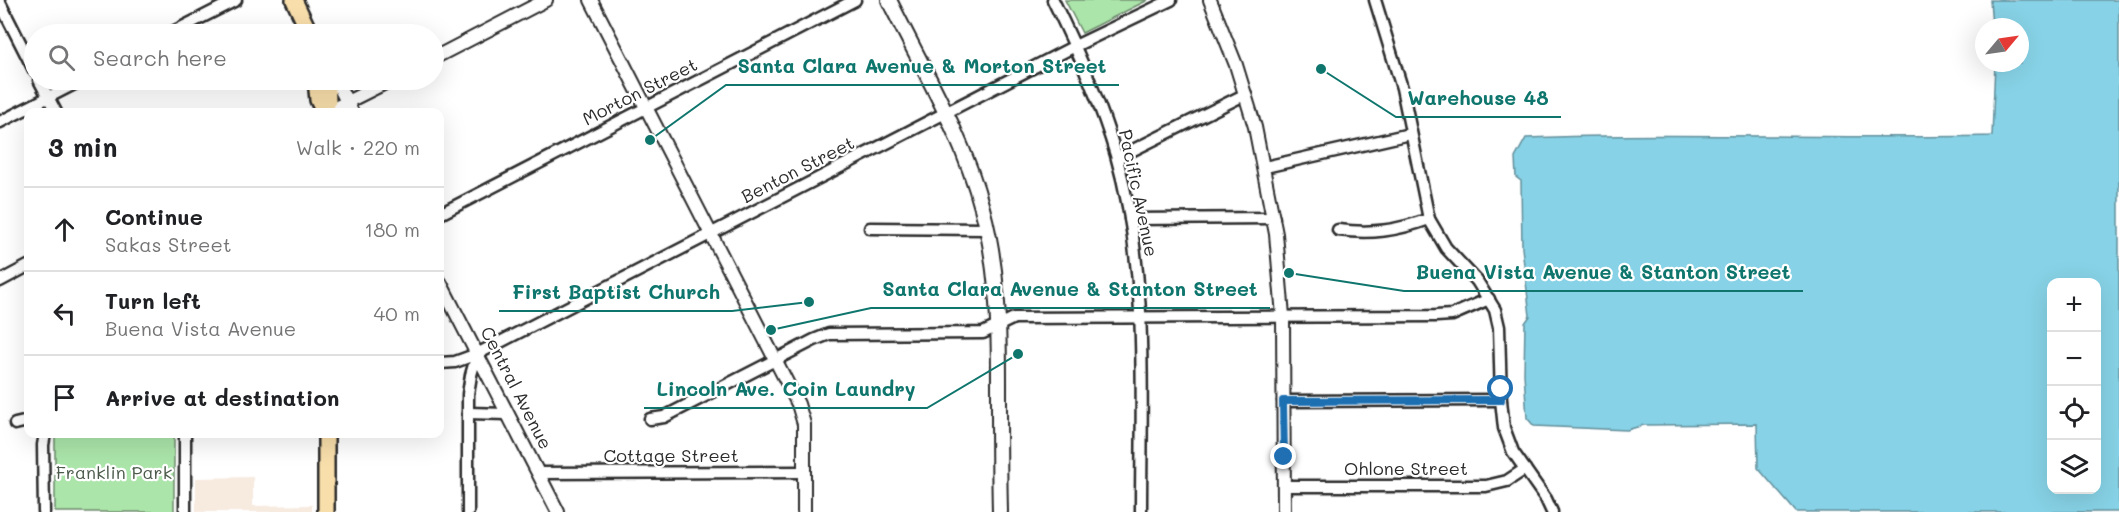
<!DOCTYPE html>
<meta charset="utf-8">
<style>
:root{--surface:#fff;--page:#f2f2f2;--text:#202124;--muted:#757577;--line:#e0e0e0}
body{margin:0;font-family:Mali,sans-serif;background:var(--page);color:var(--text)}
.controls{position:absolute;right:18px;bottom:18px;display:grid;overflow:hidden;border-radius:12px;box-shadow:0 6px 24px #0002}
.controls button{width:54px;height:54px;display:grid;place-items:center;padding:0;border:0;border-bottom:2px solid var(--line);background:var(--surface);color:var(--text);font:30px sans-serif}
.compass{position:absolute;left:1975px;top:18px;width:54px;height:54px;border-radius:50%;background:var(--surface);box-shadow:0 6px 24px #0002;rotate:61deg}
.stop{position:absolute;width:18px;height:18px;margin:-14px;border:4px solid #1f6fb2;border-radius:50%;background:#fff}
.stop.end{background:#1f6fb2;border-color:#fff;box-shadow:0 2px 6px #0008}
.list{margin:0;padding:0;list-style:none}
h2{display:flex;justify-content:space-between;align-items:center;height:78px;margin:0;padding:0 24px;font-size:26px}
h2 small{font-size:20px;font-weight:400;color:var(--muted)}
.list li{display:grid;grid-template-columns:39px 1fr auto;gap:18px;align-items:center;box-sizing:border-box;height:84px;padding:0 24px;border-top:2px solid var(--line)}
.list b{display:block;font-size:22px;white-space:nowrap}
.list p{margin:0;font-size:20px;white-space:nowrap;color:var(--muted)}
.list em{font-size:20px;font-style:normal;color:var(--muted)}
.icon{flex:none;width:33px;height:33px;fill:none;stroke:currentColor;stroke-width:2;stroke-linecap:round;stroke-linejoin:round}
.map{position:relative;flex:none;width:2119px;height:512px;overflow:hidden}
.search{position:absolute;background:var(--surface);box-shadow:0 6px 24px #0002;left:24px;top:24px;width:420px;height:66px;display:flex;align-items:center;gap:15px;box-sizing:border-box;padding:0 21px;border-radius:33px;color:var(--muted);font-size:22px}
.panel{position:absolute;background:var(--surface);box-shadow:0 6px 24px #0002;left:24px;top:108px;width:420px;height:330px;border-radius:12px}
.map>svg:first-child{display:block}
.built{fill:#f7eadf}
.green{fill:#abe5aa;stroke:#6b886a;stroke-width:1.5}
.water{fill:#87d2e6;stroke:#628f9b;stroke-width:1.5;fill-rule:evenodd}
.pier{fill:#fff}
.lines{fill:none;stroke-linecap:round;stroke-linejoin:round}
.minor-casing{stroke:#2b2b2b;stroke-width:15}
.tertiary-casing{stroke:#2b2b2b;stroke-width:16}
.secondary-casing{stroke:#2b2b2b;stroke-width:18}
.primary-casing{stroke:#2b2b2b;stroke-width:20}
.minor{stroke:#fff;stroke-width:10}
.tertiary{stroke:#fff;stroke-width:12}
.secondary{stroke:#fff;stroke-width:14}
.primary{stroke:#f8deab;stroke-width:15}
.route{stroke:#1f6fb2;stroke-width:8}
.labels{text-anchor:middle;stroke-width:4.5;stroke-linejoin:round;paint-order:stroke}
.street-label{font-size:18px;fill:#2b2b2b;stroke:#fff}
.park-label{font-size:18px;fill:#4b5a4b;stroke:#fff}
.leader{fill:none;stroke:#0f766e;stroke-width:2}
.callout-dot{fill:#0f766e;stroke:#fff;stroke-width:2}
.callout-label{font-size:20px;text-anchor:middle;font-weight:bold;fill:#0f766e;stroke:#fff;stroke-width:4.5;stroke-linejoin:round;paint-order:stroke}
</style>
<div class="map">
<svg width="2119" height="512" viewBox="0 0 2119 512">
<rect width="100%" height="100%" fill="#fff"/>
<filter id="ink" filterUnits="userSpaceOnUse"><feTurbulence type="fractalNoise" baseFrequency=".0167" numOctaves="2"/><feDisplacementMap in="SourceGraphic" scale="12" xChannelSelector="R" yChannelSelector="G"/><feConvolveMatrix kernelMatrix="1 2 1 2 8 2 1 2 1" color-interpolation-filters="sRGB"/></filter>
<g filter="url(#ink)">
<path class="built" d="M253 477V506L312 505V512H196V478Z"/>
<g class="green">
<path d="M1065 0H1148L1082 33Z"/>
<rect x="55" y="434" width="119" height="78"/>
</g>
<path class="water" d="M1990 0H2119V512H1796L1758 468 1757 424 1644 425 1627 430 1534 426 1527 418 1524 374 1525 323 1530 316 1522 248 1521 181 1516 177 1515 158 1526 138C1681 132 1837 139 1992 136L1995 63H2020V27H1992ZM2052 282H2096V490H2052Z"/>
<path class="pier" d="M1405 0H1461L1412 21Z"/>
<g class="lines">
<defs>
<g id="minor">
<path d="M1053 0C1078 51 1100 101 1116 155 1149 271 1141 393 1141 512"/>
<path d="M1375 0 1402 88 1429 219 1446 248 1477 281 1495 310 1499 327 1501 400 1504 428 1513 452 1546 499 1552 512"/>
<path d="M0 3 34 70"/>
<path d="M169 34 236 0"/>
<path d="M39 80 56 112"/>
<path d="M0 122 82 80"/>
<path d="M1117 158 1246 94"/>
<path d="M1265 167 1410 134"/>
<path d="M440 214 855 0"/>
<path d="M1130 219 1274 218"/>
<path d="M870 228 987 229"/>
<path d="M1338 230C1372 234 1396 231 1429 219"/>
<path d="M0 281 28 266"/>
<path d="M440 363 455 362 477 354 1075 46 1171 0"/>
<path d="M1283 401 1501 400"/>
<path d="M468 413 507 414"/>
<path d="M650 419 664 417 814 340 829 334 983 333 1014 318 1436 316 1452 315 1489 299"/>
<path d="M15 424 28 421"/>
<path d="M185 434V512"/>
<path d="M538 473 804 472"/>
<path d="M1284 486H1486L1507 481 1525 469"/>
<path d="M44 512 43 445 45 434"/>
<path d="M468 512V394L471 375 477 354"/>
</g>
<g id="tertiary">
<path d="M591 0 798 404 804 424V512"/>
<path d="M1210 0 1236 65 1255 127 1276 234 1283 316 1284 512"/>
<path d="M434 58 546 0"/>
<path d="M336 80 352 112"/>
<path d="M327 112 391 80"/>
<path d="M440 282 558 512"/>
</g>
<path id="secondary" d="M889 0C922 68 963 135 982 208 998 266 999 325 999 384 999 427 999 469 1000 512"/>
<g id="primary">
<path d="M294 0 310 34"/>
<path d="M316 80 318 100 324 112"/>
<path d="M325 110 328 101 327 80"/>
<path d="M326 434V512"/>
</g>
</defs>
<use href="#minor" class="minor-casing"/>
<use href="#tertiary" class="tertiary-casing"/>
<use href="#secondary" class="secondary-casing"/>
<use href="#primary" class="primary-casing"/>
<use href="#minor" class="minor"/>
<use href="#tertiary" class="tertiary"/>
<use href="#secondary" class="secondary"/>
<use href="#primary" class="primary"/>
</g>
</g>
<g class="lines" filter="url(#ink)">
<path class="route" d="M1284 457 1283 401 1490 400H1501V389"/>
</g>
<g class="labels">
<g class="street-label">
<text transform="translate(640 92) rotate(-27)" y="6">Morton Street</text>
<text transform="translate(798 170) rotate(-27)" y="6">Benton Street</text>
<text transform="translate(1138 193) rotate(78)" y="6">Pacific Avenue</text>
<text transform="translate(516 388) rotate(63)" y="6">Central Avenue</text>
<text x="671" y="462">Cottage Street</text>
<text x="1406" y="475">Ohlone Street</text>
</g>
<g class="park-label">
<text x="114" y="479">Franklin Park</text>
</g>
</g>
<path class="leader" d="M650 140L726 85H1119M1321 69L1396 117H1561M1289 273L1404 291H1803M771 330L871 308H1270M809 302L732 311H499M1018 354L927 408H644"/>
<g class="callout-dot">
<circle cx="650" cy="140" r="6"/>
<circle cx="1321" cy="69" r="6"/>
<circle cx="1289" cy="273" r="6"/>
<circle cx="771" cy="330" r="6"/>
<circle cx="809" cy="302" r="6"/>
<circle cx="1018" cy="354" r="6"/>
</g>
<g class="callout-label">
<text x="922" y="73">Santa Clara Avenue &amp; Morton Street</text>
<text x="1478" y="105">Warehouse 48</text>
<text x="1603" y="279">Buena Vista Avenue &amp; Stanton Street</text>
<text x="1070" y="296">Santa Clara Avenue &amp; Stanton Street</text>
<text x="616" y="299">First Baptist Church</text>
<text x="786" y="396">Lincoln Ave. Coin Laundry</text>
</g>
</svg>
<div class="controls">
<button>+</button>
<button>−</button>
<button><svg class="icon" aria-label="locate" viewBox="0 0 24 24"><circle cx="12" cy="12" r="6"/><path d="M12 2v4M12 18v4M2 12h4M18 12h4"/></svg></button>
<button><svg class="icon" aria-label="layers" viewBox="0 0 24 24"><path d="M12 4l9 5-9 5-9-5zM3 14l9 5 9-5"/></svg></button>
</div>
<svg class="compass" viewBox="-18 -18 36 36"><path d="M0-13l5 13h-10z" fill="#e53935"/><path d="M0 13l5-13h-10z" fill="#757577"/></svg>
<div class="stop" style="left:1501px;top:389px"></div>
<div class="stop end" style="left:1284px;top:457px"></div>
<div class="search"><svg class="icon" aria-label="search" viewBox="0 0 24 24"><circle cx="10" cy="10" r="6"/><path d="M15 15l6 6"/></svg>Search here</div>
<section class="panel">
<h2>3 min<small>Walk · 220 m</small></h2>
<ul class="list">
<li><svg class="icon" aria-label="ahead" viewBox="0 0 24 24"><path d="M12 20V5M6 11l6-6 6 6"/></svg><div><b>Continue</b><p>Sakas Street</p></div><em>180 m</em></li>
<li><svg class="icon" aria-label="left" viewBox="0 0 24 24"><path d="M17 20v-9H6M10 6l-5 5 5 5"/></svg><div><b>Turn left</b><p>Buena Vista Avenue</p></div><em>40 m</em></li>
<li><svg class="icon" aria-label="arrive" viewBox="0 0 24 24"><path d="M6 21V4h12l-3 4 3 4H6"/></svg><div><b>Arrive at destination</b></div></li>
</ul>
</section>
</div>
